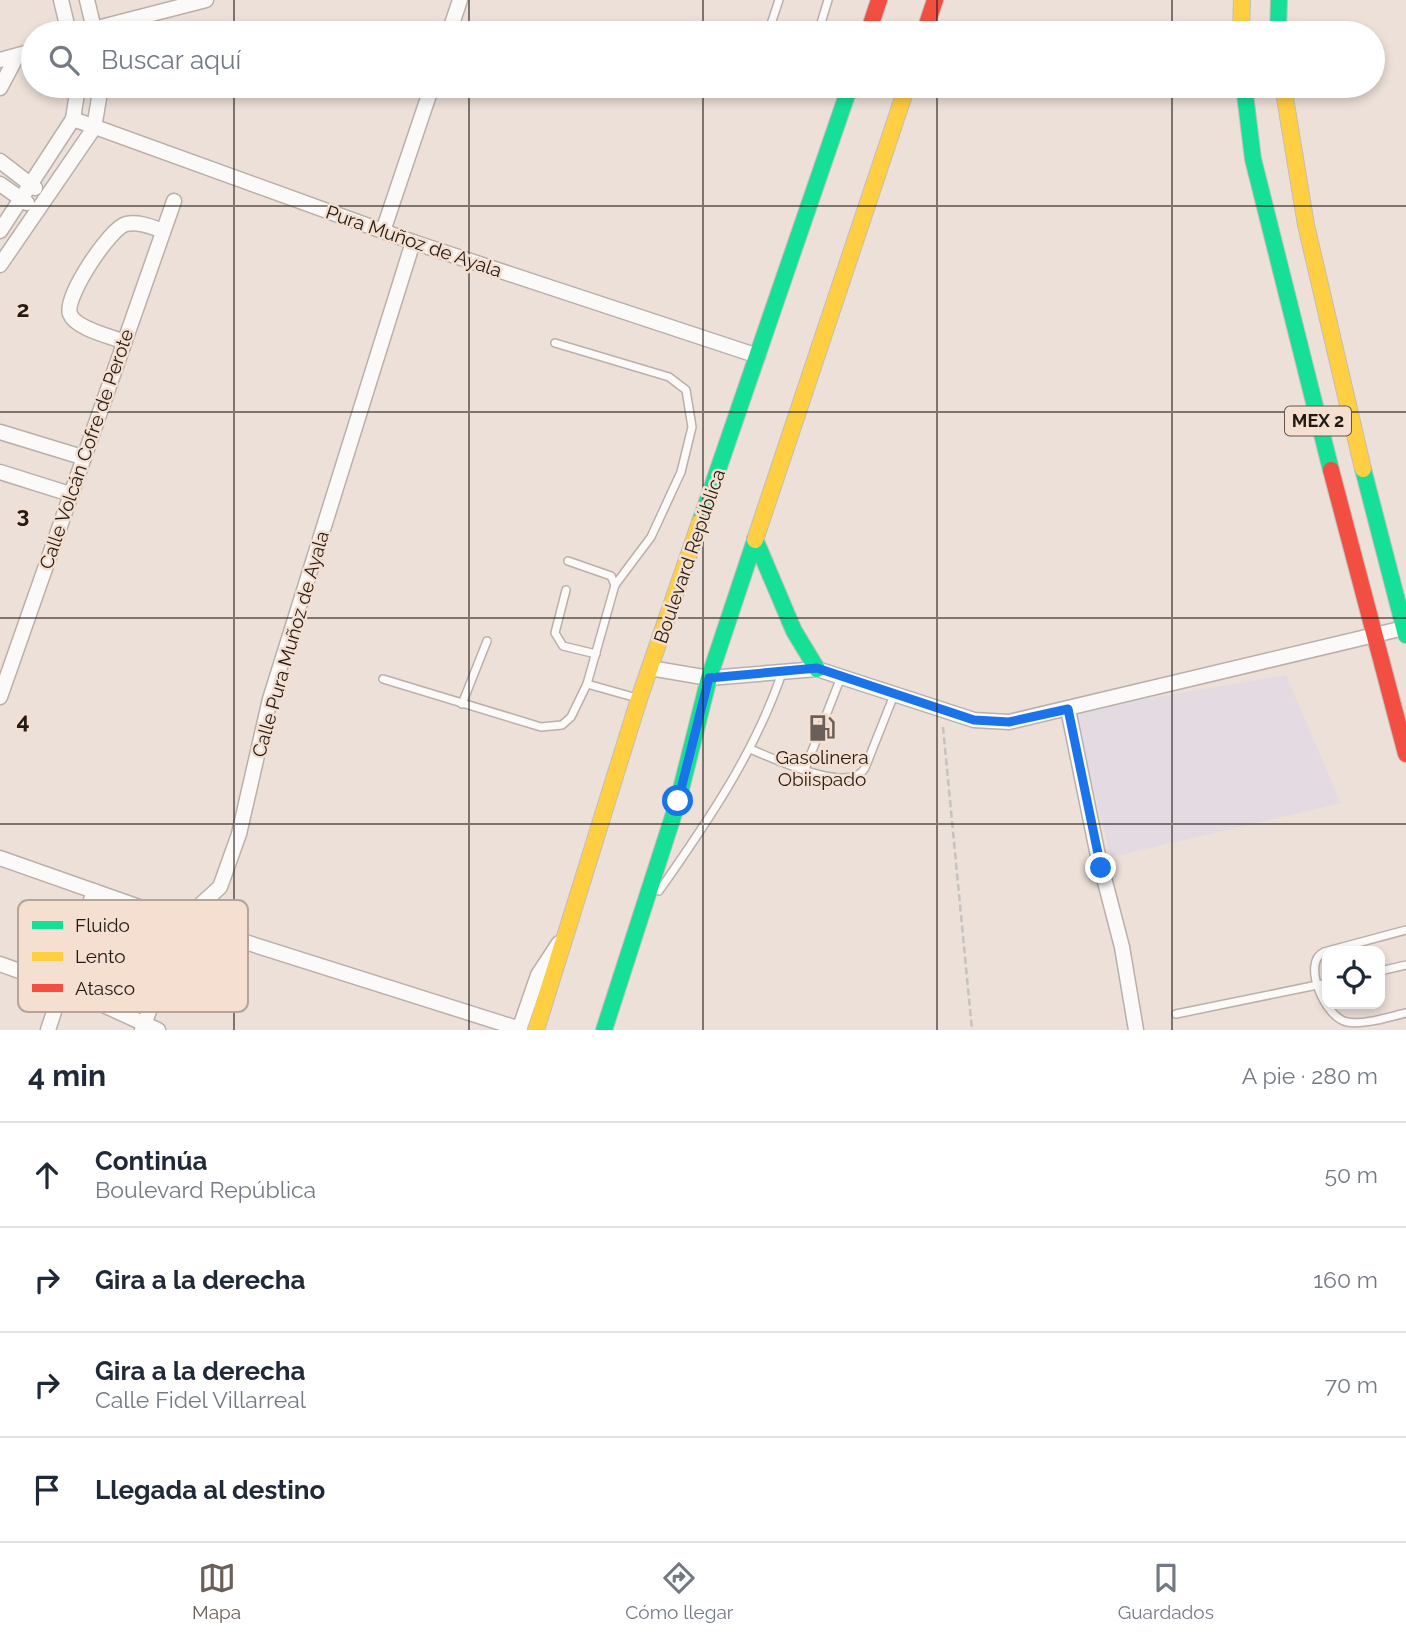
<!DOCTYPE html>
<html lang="es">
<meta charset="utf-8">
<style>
:root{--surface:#fff;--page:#f2f2f3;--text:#1f2937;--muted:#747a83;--line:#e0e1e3;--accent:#696059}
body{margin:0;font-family:Raleway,sans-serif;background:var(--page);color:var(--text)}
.controls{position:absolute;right:21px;bottom:21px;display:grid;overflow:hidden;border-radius:14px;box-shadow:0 4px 10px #0003}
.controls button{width:63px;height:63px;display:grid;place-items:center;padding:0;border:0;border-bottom:2px solid var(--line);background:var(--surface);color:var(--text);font:35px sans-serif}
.stop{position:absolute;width:21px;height:21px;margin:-16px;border:5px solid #1a73e8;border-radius:50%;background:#fff}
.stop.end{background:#1a73e8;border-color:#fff;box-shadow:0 2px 7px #0008}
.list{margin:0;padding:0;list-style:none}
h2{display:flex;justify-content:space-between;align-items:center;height:91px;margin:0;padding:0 28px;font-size:30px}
h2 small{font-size:23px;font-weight:400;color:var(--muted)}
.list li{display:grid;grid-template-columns:46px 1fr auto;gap:21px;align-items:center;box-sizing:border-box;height:105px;padding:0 28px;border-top:2px solid var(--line)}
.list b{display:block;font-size:26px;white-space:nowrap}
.list p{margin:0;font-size:23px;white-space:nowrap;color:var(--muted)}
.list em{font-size:23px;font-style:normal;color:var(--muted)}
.icon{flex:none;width:38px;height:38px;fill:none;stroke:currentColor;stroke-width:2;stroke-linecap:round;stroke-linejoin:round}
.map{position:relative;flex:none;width:1406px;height:1030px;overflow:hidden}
.search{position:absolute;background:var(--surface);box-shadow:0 4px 10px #0003;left:21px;right:21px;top:21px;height:77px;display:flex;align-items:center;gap:18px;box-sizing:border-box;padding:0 24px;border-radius:38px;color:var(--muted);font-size:26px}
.sheet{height:511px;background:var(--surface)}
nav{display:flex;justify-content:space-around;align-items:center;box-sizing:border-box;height:98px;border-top:2px solid var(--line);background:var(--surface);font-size:19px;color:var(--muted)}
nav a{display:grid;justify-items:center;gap:4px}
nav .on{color:var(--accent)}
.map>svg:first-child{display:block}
.commercial{fill:#e3dae2}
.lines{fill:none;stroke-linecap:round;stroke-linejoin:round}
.lane-casing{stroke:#b9b0aa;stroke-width:10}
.street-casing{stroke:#b9b0aa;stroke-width:17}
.fast-casing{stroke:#c3beb9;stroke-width:18}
.slow-casing{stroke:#c3beb9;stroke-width:18}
.jam-casing{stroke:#c3beb9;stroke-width:18}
.path{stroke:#c6c2c0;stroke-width:2.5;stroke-dasharray:7 3.5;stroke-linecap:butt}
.lane{stroke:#fcfaf9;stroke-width:7}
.street{stroke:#fcfaf9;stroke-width:14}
.fast{stroke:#16e098;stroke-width:16}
.slow{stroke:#ffcf43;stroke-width:16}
.jam{stroke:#f24e42;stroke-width:16}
.route{stroke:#1a73e8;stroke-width:9}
.grid{fill:none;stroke:#221b15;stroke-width:2;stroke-opacity:0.55}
.labels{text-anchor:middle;stroke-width:5;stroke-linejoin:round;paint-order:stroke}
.shield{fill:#f4dfd0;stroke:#61564d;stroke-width:2}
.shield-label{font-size:18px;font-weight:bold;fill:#221b15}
.street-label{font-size:19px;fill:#221b15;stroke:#f4dfd0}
.poi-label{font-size:19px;fill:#221b15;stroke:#f4dfd0}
.key{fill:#f4dfd0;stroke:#b5a498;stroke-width:2}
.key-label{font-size:19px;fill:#221b15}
.grid-label{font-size:23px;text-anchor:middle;font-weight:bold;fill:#221b15;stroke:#f4dfd0;stroke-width:5;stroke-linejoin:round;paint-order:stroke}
</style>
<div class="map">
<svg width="1406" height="1030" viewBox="0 0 1406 1030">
<rect width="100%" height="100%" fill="#ece0d8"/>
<path class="commercial" d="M1286 675 1341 803 1111 857 1074 711Z"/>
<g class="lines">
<defs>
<g id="lane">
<path d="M768 33 779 0"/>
<path d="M818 33 828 0"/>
<path d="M774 86 786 90 797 86"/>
<path d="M568 561 611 576 615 585"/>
<path d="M566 590 555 633 563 646 596 654"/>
<path d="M383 679 541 727 562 725 571 717 587 684 615 585 651 537 681 472 692 427 686 390 669 377 555 343"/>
<path d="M587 684 637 698"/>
<path d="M462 704 487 641"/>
<path d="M750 749C775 759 849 795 865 768L894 695"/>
<path d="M805 769 841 677"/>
<path d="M659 891C708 821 754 754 782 673"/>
<path d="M1406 930 1324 952C1301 962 1325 1018 1347 1022 1365 1025 1388 1017 1406 1013"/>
<path d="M1380 971 1406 965"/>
<path d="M1176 1014 1327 983"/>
</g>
<g id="street">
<path d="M61 0 69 33"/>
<path d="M87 0 95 33"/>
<path d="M78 33 206 0"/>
<path d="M449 33 460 0"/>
<path d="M0 60 33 51"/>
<path d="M0 88 17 56"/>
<path d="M73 119 413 242 758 356"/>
<path d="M0 161 35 188"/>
<path d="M0 184 27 203"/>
<path d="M0 231 73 119 78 86"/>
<path d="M383 231 432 86"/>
<path d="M0 265 94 128 101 86"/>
<path d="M122 341C109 336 75 328 70 314 64 297 110 228 126 224 138 221 152 227 163 231"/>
<path d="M0 432 82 457"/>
<path d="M0 472 70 494"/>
<path d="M650 668 709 678 817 669 974 720 1009 722 1404 628"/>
<path d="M0 697 174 201"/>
<path d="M1068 709 1097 851 1122 947 1136 1030"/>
<path d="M0 858 182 922 520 1029"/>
<path d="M0 964 64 987 158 1030"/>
<path d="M48 1030 94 891"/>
<path d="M142 1030 182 922 220 887 239 834 270 699 413 242"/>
<path d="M519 1030 538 975 559 943"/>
</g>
<g id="fast">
<path d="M1278 33 1279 0"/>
<path d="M1244 86 1253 159 1331 470"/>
<path d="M1363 469 1406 635"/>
<path d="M700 522 850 86"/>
<path d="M755 539 794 631 817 669"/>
<path d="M604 1030 678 801 709 678 755 540"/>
</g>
<g id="slow">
<path d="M1241 33 1242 0"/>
<path d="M1283 86 1306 225 1363 469"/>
<path d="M755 540 907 86"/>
<path d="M536 1030 639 699 700 522"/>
</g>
<g id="jam">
<path d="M868 33 879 0"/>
<path d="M924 33 935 0"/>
<path d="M1331 470 1406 754"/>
</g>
</defs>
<use href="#lane" class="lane-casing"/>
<use href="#street" class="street-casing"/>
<use href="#fast" class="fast-casing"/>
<use href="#slow" class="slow-casing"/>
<use href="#jam" class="jam-casing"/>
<path class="path" d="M943 727 972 1030"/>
<use href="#lane" class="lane"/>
<use href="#street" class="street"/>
<use href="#fast" class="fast"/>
<use href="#slow" class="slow"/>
<use href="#jam" class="jam"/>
</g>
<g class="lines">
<path class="route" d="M678 801 709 678 817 668 974 720 1009 722 1068 709 1101 868"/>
</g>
<path class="grid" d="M234 0V33M469 0V33M703 0V33M937 0V33M1172 0V33M234 86V1030M469 86V1030M703 86V1030M937 86V1030M1172 86V1030M0 206H1406M0 412H1406M0 618H1406M0 824H1406"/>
<defs>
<symbol id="fuel-bare" viewBox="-9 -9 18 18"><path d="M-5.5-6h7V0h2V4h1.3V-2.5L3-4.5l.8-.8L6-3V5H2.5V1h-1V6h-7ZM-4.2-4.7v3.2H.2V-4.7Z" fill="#696059" stroke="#f4dfd0" stroke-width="2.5" paint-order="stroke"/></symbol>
</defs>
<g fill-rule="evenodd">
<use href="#fuel-bare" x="803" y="709" width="38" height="38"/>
</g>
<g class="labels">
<rect class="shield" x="1285" y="406.5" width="66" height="29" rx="5"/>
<g class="shield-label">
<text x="1318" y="427">MEX 2</text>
</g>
<g class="street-label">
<text transform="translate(414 241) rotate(19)" y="7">Pura Muñoz de Ayala</text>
<text transform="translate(86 449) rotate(-71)" y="7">Calle Volcán Cofre de Perote</text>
<text transform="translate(689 556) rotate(-71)" y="7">Boulevard República</text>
<text transform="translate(290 644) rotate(-74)" y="7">Calle Pura Muñoz de Ayala</text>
</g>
<g class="poi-label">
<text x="822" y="764">Gasolinera<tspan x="822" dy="22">Obiispado</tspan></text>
</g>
</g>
<rect x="18" y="900" width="230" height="112" rx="10" class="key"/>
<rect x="32" y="921" width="31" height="8" fill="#16e098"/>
<rect x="32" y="952" width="31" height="9" fill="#ffcf43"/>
<rect x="32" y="984" width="31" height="8" fill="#f24e42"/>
<g class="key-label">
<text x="75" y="932">Fluido</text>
<text x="75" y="963">Lento</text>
<text x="75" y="995">Atasco</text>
</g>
<g class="grid-label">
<text x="23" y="317">2</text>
<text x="23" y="523">3</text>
<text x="23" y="729">4</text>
</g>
</svg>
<div class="controls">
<button><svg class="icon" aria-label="locate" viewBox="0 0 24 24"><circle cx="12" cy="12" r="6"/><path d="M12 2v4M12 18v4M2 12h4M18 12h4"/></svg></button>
</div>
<div class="stop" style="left:678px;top:801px"></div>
<div class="stop end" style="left:1101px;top:868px"></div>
<div class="search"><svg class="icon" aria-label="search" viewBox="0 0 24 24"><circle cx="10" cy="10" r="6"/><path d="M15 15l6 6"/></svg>Buscar aquí</div>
</div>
<section class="sheet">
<h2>4 min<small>A pie · 280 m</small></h2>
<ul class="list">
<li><svg class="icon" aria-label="ahead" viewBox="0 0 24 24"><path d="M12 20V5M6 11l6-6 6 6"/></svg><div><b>Continúa</b><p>Boulevard República</p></div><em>50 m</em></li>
<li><svg class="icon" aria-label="right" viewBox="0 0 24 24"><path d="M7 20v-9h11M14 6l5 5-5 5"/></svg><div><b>Gira a la derecha</b></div><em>160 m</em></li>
<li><svg class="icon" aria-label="right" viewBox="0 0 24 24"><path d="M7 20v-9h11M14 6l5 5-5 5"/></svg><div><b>Gira a la derecha</b><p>Calle Fidel Villarreal</p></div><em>70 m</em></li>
<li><svg class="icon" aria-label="arrive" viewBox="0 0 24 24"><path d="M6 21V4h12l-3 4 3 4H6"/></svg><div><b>Llegada al destino</b></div></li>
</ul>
</section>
<nav>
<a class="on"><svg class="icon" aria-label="map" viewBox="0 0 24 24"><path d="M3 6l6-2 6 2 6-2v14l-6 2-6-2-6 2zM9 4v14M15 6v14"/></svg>Mapa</a>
<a><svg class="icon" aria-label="directions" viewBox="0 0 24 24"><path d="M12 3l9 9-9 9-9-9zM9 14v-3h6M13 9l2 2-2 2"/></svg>Cómo llegar</a>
<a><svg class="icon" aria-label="saved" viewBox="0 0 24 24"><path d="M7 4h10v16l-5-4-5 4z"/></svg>Guardados</a>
</nav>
